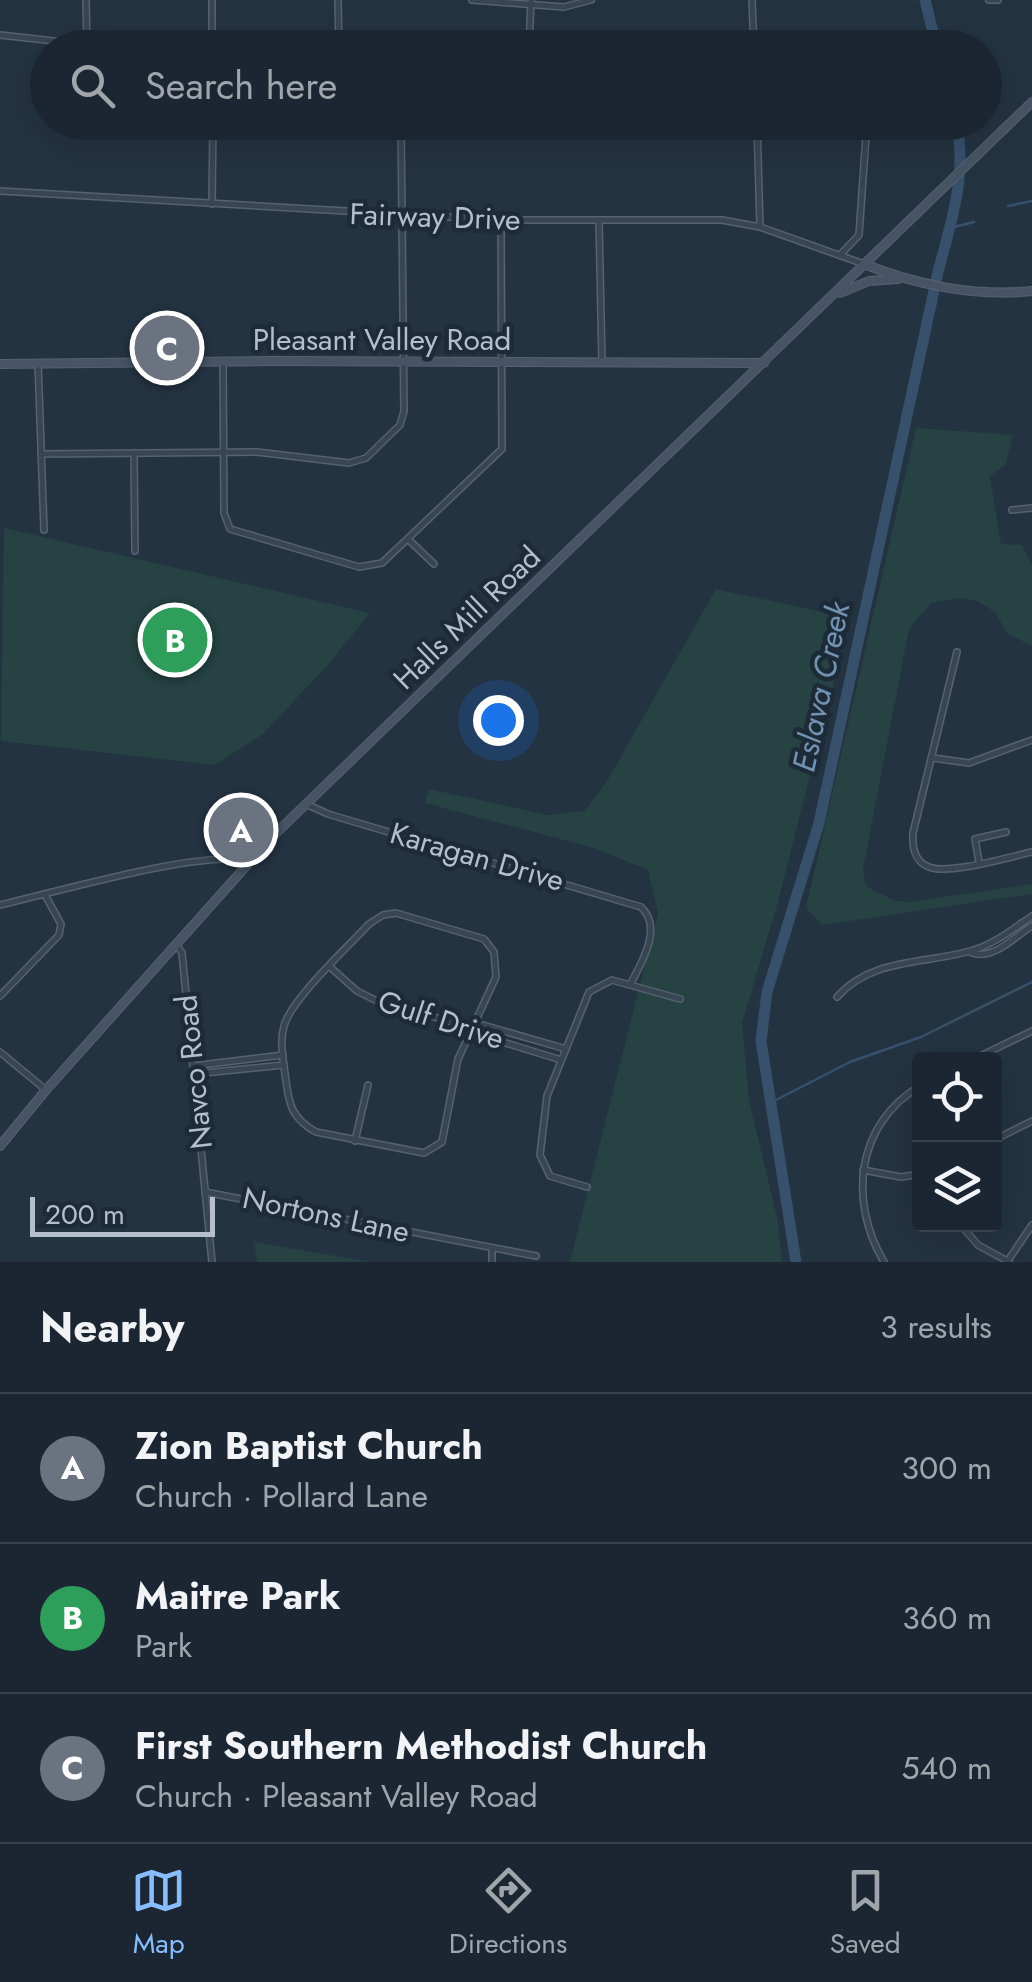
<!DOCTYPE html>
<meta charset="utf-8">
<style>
:root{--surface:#1b2632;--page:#242e3a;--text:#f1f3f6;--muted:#a0a5ac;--line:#39434d;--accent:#87bdff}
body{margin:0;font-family:Jost,sans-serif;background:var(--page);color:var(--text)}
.controls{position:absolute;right:30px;bottom:30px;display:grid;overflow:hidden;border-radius:10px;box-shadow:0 10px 40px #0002}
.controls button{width:90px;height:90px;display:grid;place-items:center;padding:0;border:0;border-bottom:2px solid var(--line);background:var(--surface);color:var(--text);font:50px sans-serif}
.scale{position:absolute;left:30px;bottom:25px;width:185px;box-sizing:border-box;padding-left:10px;border:5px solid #b5bfcc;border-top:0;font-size:28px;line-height:35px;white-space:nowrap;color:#b5bfcc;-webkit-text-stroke:8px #1d2a37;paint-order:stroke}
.you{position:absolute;left:498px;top:720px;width:35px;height:35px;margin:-25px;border:8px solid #fff;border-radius:50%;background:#1a73e8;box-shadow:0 0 0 15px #1a73e833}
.badge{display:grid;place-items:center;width:65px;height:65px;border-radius:50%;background:var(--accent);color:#fff;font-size:32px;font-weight:700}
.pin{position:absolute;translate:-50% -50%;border:5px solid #fff;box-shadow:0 2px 10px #0006}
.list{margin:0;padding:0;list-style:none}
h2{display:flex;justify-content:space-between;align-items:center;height:130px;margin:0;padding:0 40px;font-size:42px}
h2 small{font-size:32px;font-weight:400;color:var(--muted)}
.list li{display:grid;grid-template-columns:65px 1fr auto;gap:30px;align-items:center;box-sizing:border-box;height:150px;padding:0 40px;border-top:2px solid var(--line)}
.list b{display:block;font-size:38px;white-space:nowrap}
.list p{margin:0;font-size:32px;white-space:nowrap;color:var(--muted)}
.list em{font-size:32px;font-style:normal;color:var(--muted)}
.icon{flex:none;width:55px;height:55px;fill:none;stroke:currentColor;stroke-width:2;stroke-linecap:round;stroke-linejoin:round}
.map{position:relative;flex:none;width:1032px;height:1262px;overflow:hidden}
.search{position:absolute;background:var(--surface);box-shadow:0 10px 40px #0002;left:30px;right:30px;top:30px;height:110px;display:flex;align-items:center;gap:25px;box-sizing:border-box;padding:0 35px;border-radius:55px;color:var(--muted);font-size:38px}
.sheet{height:580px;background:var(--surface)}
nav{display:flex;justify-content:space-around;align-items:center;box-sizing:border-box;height:140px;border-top:2px solid var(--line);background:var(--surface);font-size:28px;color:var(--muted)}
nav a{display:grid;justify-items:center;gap:5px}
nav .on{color:var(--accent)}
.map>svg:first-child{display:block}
.green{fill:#264243}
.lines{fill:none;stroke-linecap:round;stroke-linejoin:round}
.stream{stroke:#37506b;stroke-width:2.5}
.river{stroke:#37506b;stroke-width:11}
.street-casing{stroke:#56626f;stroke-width:8}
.secondary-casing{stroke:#56626f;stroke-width:10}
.street{stroke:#384552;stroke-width:5}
.secondary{stroke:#465465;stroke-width:8}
.labels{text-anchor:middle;stroke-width:9;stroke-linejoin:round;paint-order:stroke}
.street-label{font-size:30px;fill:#b5bfcc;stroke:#1d2a37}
.water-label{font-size:32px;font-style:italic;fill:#7392b1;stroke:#1d2a37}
</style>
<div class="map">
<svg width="1032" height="1262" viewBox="0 0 1032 1262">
<rect width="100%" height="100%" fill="#243342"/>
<g class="green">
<path d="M916 428 1013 435 1006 464 990 476 1001 544 1022 545 1032 565V646L1007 633 995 612 977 601 959 598 931 603 909 629 863 869 866 886 893 900 909 902 1032 884V894L822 925 806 908Z"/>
<path d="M4 528 370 613 326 667 263 734 215 765 1 741Z"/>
<path d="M716 589 850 618 778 902 742 1023 749 1100 777 1218 782 1262H570L658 913 648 870 594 848 425 803 429 789 548 815 584 811 606 783Z"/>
<path d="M254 1242 370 1262H257Z"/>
</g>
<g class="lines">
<g class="stream">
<path d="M1008 206 1032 201"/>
<path d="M950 228 974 222"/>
<path d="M772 1102 850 1062 921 1037 1032 982"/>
</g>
<g class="river">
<path d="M925 0 937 48"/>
<path d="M796 1262 761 1041 767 992 819 823 938 272C951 222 968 174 956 122"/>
</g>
<defs>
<g id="street">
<path d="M86 0 87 44"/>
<path d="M212 0V48"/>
<path d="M338 0 339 48"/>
<path d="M472 0 564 7 591 0"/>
<path d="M752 0 754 48"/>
<path d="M989 0H998"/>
<path d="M0 35 117 48"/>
<path d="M529 48 531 0"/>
<path d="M757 122 760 227"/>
<path d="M0 191 501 220H722L760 227 864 264"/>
<path d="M212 204 213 122"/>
<path d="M599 221 602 363"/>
<path d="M840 255 859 235 867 122"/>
<path d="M223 362 224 513 230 529 359 567 382 563 502 449 501 220"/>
<path d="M38 363 44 530"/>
<path d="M134 453 135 551"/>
<path d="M41 454 257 452 349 463 366 458 400 425 404 411 401 122"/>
<path d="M1012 510 1032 508"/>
<path d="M409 540 434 564"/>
<path d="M957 652 913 833C912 847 915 862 929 867 949 875 1009 857 1032 852"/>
<path d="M933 758 969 763 1032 740"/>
<path d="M306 804 328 814 641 907C663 927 642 962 631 983"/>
<path d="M979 862 975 839 1006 832"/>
<path d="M0 905C49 894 210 847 249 862"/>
<path d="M396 913 484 939 494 952 496 977 458 1059 442 1142 424 1153 316 1132C293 1119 289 1106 286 1081 284 1064 279 1044 284 1026 291 999 348 947 369 924L383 915Z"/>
<path d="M176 944 182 953 212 1262"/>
<path d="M972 953C994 960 1014 937 1032 926"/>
<path d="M330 967 357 991 375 1000 472 1028 480 1035 561 1060"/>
<path d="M0 996 59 935 61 924 45 895"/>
<path d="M837 997C871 958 925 964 970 951 993 945 1013 929 1032 916"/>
<path d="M472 1028 483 1025 566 1049"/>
<path d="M0 1052 46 1090"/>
<path d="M972 1060 1032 1031"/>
<path d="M193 1066 283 1055"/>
<path d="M194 1074 284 1065"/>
<path d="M994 1140 1032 1121"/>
<path d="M355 1141 368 1085"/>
<path d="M863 1170 901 1177 920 1174"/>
<path d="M587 1187 550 1176 540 1155 547 1096 589 992 612 980 680 999"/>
<path d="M205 1192 536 1256"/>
<path d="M960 1224 978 1245 1009 1262"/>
<path d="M492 1262V1248"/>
<path d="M884 1262C848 1201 856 1124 920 1086"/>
<path d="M1007 1262 1032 1225"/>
</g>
<g id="secondary">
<path d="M864 264C916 285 976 297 1032 291"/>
<path d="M840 293 869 281 898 279"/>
<path d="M0 364 276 361 764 363"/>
<path d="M0 1146 46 1090 272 837 1032 102"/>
</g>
</defs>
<use href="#street" class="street-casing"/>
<use href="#secondary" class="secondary-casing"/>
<use href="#street" class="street"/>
<use href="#secondary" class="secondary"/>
</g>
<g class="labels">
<g class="street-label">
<text transform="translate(435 217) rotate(2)" y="10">Fairway Drive</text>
<text x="382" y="350">Pleasant Valley Road</text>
<text transform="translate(467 618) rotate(-44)" y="10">Halls Mill Road</text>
<text transform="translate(477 857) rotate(16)" y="10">Karagan Drive</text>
<text transform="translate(441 1020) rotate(18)" y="10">Gulf Drive</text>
<text transform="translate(194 1072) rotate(-96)" y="10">Navco Road</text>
<text transform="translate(326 1215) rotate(12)" y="10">Nortons Lane</text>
</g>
<g class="water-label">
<text transform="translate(821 687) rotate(-78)" y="11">Eslava Creek</text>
</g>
</g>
</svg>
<div class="controls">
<button><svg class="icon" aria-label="locate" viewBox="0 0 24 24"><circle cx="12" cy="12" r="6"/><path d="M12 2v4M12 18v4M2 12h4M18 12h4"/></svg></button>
<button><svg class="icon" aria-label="layers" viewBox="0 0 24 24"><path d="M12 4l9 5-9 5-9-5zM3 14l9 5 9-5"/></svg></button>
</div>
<div class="scale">200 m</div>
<div class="you"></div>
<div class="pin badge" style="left:241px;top:830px;background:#6b7280">A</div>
<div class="pin badge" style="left:175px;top:640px;background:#2e9e5b">B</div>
<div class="pin badge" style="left:167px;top:348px;background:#6b7280">C</div>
<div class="search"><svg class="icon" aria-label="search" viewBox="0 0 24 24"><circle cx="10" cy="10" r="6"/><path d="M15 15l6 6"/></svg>Search here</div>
</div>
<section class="sheet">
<h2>Nearby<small>3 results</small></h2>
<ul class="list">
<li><span class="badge" style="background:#6b7280">A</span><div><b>Zion Baptist Church</b><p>Church · Pollard Lane</p></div><em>300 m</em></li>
<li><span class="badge" style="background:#2e9e5b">B</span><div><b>Maitre Park</b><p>Park</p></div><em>360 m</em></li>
<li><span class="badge" style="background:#6b7280">C</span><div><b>First Southern Methodist Church</b><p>Church · Pleasant Valley Road</p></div><em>540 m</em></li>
</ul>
</section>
<nav>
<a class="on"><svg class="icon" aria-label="map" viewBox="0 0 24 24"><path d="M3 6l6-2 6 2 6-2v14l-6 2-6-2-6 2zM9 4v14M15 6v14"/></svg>Map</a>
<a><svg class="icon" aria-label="directions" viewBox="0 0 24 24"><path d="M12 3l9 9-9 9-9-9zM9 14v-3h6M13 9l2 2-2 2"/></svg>Directions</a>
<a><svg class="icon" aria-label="saved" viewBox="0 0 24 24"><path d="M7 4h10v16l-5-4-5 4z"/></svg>Saved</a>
</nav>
